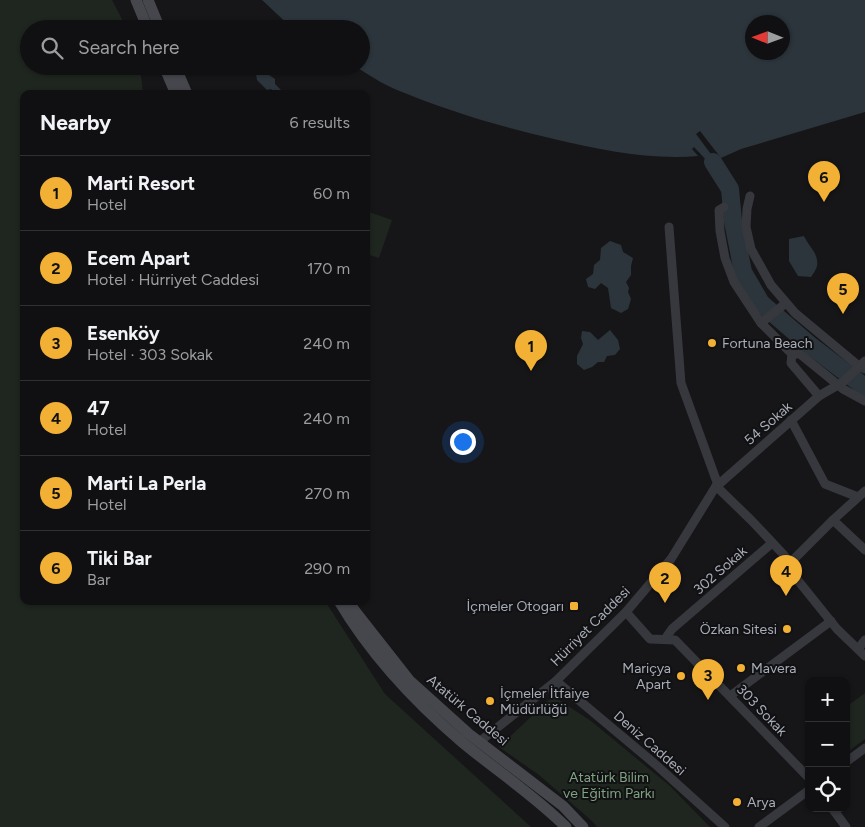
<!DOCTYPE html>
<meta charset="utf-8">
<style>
:root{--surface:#101012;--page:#19191b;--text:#f1f3f6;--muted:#9c9d9f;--line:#303032;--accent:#f2b134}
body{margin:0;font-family:Figtree,sans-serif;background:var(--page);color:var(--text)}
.controls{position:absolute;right:15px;bottom:15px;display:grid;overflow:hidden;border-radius:10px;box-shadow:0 1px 4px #0004}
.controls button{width:45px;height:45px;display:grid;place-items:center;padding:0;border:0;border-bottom:1px solid var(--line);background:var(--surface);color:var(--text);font:25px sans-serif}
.compass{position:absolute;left:745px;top:15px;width:45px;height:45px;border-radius:50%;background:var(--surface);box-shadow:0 1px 4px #0004;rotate:271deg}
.you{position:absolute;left:462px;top:441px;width:18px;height:18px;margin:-12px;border:4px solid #fff;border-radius:50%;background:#1a73e8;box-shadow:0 0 0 8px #1a73e833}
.badge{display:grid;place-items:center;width:32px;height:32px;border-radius:50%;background:var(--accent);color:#111;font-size:16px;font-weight:700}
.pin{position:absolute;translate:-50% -41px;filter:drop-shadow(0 1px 2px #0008)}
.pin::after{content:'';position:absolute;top:26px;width:18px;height:15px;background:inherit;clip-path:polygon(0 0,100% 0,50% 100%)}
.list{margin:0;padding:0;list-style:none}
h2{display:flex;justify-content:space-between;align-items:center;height:65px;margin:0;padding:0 20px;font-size:21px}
h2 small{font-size:16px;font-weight:400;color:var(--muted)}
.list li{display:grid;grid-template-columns:32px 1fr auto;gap:15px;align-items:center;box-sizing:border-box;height:75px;padding:0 20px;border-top:1px solid var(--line)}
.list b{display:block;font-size:19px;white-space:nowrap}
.list p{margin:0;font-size:16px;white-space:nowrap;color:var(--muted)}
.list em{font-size:16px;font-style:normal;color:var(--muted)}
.icon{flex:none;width:28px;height:28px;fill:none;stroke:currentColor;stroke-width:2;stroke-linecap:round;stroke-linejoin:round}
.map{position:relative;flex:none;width:865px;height:827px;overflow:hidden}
.search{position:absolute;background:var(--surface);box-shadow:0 1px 4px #0004;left:20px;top:20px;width:350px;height:55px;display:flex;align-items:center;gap:12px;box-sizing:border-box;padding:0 18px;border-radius:28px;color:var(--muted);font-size:19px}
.panel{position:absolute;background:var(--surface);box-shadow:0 1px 4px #0004;left:20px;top:90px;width:350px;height:515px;border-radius:10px}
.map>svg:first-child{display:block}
.green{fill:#1e261f}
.water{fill:#2c353c;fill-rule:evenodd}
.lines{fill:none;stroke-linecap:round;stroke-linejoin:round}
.river{stroke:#2c353c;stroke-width:18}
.street{stroke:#37383d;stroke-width:9}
.secondary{stroke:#45474d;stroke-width:11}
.poi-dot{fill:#f2b134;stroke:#111113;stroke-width:2}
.labels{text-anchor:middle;stroke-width:4;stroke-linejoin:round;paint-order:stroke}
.poi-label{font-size:14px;fill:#a8adb8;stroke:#111113;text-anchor:start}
.street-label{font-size:14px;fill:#a8adb8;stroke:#111113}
.park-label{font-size:14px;fill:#7fa381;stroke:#111113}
</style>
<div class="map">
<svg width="865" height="827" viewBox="0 0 865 827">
<rect width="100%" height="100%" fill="#161618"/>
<g class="green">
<path d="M0 0H112L127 29H29V66H140L143 94H24V601H325L385 694 531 827H0Z"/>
<path d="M369 212 392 220 379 258 366 254V219Z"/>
<path d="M865 693V739L846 753V707Z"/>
<path d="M553 696 591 721 670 786 710 827H597L592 821 539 775 499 747Z"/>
</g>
<g class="water">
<path d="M262 0H865V112L741 149 721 158 700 131 696 134 716 161 709 163 694 147 692 149 698 156C649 160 601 150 554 139 501 127 448 111 397 90 382 84 368 74 354 66H361V29H293ZM752 22H782V52H752Z"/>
<path d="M262 70 275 79V84L285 94H276L271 89 267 90 257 80 256 74Z"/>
<path d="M804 236C808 246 819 253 817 266 816 270 813 274 811 277L798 276 789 261V239Z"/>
<path d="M610 241 621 245 623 252 633 258 631 266V275L626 282 629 288 628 292 631 299 628 309 621 313 611 308 608 288 601 283 595 289 588 287 586 279 593 274 594 265 600 260 601 248Z"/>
<path d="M610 330 618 340 620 349 615 355 607 356 604 362H598L592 367 584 370 577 364V356L583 344 581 338 582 331 590 332 598 340Z"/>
</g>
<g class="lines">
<path class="river" d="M713 162 730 189 733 221 743 272 761 303 811 346 865 387"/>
<g class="street">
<path d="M750 196 747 209 746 227 751 249 771 285 795 313 860 367 865 369"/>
<path d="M724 207 719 210 720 231 725 258 734 282 761 323 792 354H800L843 389 865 401"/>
<path d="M669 227 681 383 718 485 716 486 751 520 784 555 796 578 837 629 865 656"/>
<path d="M761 323 786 303"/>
<path d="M792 354 791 363 819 396"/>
<path d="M791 420 825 484 858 497"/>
<path d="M718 485 819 396 843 382 865 361"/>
<path d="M833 520 865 550"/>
<path d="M789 564 833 520 865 491"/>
<path d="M626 612 650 639 675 640 809 778"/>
<path d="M665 639 672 629 772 543"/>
<path d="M858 649 865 640"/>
<path d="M556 681 655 764 725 827"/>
<path d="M730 696 831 621"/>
<path d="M479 742 556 681 626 612 671 559 716 486"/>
<path d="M846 762 865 748"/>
<path d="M832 808 846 827"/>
<path d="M759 827 809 790"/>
</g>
<g class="secondary">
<path d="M136 0 148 29"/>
<path d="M148 0 160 29"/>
<path d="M164 66 176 94"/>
<path d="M175 66 187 94"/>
<path d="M339 601C371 655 415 702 462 742 497 771 534 795 566 827"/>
<path d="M349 601 354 610 409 680 469 734 563 806 583 827"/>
</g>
</g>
<g class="poi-dot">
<circle cx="712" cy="343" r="5"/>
<rect x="569" y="601" width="10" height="10" rx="2.5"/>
<circle cx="787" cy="629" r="5"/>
<circle cx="741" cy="668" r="5"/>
<circle cx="681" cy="676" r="5"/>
<circle cx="490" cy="701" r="5"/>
<circle cx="737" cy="802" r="5"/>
</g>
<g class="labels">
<g class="poi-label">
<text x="722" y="348">Fortuna Beach</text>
<text x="564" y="611" text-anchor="end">İçmeler Otogarı</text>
<text x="777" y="634" text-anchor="end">Özkan Sitesi</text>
<text x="671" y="673" text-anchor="end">Mariçya<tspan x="671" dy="16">Apart</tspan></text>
<text x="751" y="673">Mavera</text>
<text x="500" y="698">İçmeler İtfaiye<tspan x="500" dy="16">Müdürlüğü</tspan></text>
<text x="747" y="807">Arya</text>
</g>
<g class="street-label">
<text transform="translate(768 423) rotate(-41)" y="5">54 Sokak</text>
<text transform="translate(720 570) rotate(-41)" y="5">302 Sokak</text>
<text transform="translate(590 626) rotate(-45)" y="5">Hürriyet Caddesi</text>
<text transform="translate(468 710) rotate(40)" y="5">Atatürk Caddesi</text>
<text transform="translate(762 710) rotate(46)" y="5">303 Sokak</text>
<text transform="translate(650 743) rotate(41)" y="5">Deniz Caddesi</text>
</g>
<g class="park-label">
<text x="609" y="782">Atatürk Bilim<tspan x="609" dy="16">ve Eğitim Parkı</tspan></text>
</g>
</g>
</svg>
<div class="controls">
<button>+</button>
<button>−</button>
<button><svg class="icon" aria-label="locate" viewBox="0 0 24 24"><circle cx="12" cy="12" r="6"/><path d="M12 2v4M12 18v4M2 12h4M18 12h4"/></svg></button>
</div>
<svg class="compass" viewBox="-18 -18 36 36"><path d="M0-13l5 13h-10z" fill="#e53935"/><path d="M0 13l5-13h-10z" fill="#9c9d9f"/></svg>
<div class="you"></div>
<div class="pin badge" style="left:531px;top:371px">1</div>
<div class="pin badge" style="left:665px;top:603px">2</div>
<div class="pin badge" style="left:708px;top:700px">3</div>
<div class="pin badge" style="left:786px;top:596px">4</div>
<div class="pin badge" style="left:843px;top:314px">5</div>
<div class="pin badge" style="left:824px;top:202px">6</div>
<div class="search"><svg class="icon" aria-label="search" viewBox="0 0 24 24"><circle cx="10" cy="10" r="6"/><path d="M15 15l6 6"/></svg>Search here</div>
<section class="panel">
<h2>Nearby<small>6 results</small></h2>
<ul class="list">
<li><span class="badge">1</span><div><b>Marti Resort</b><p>Hotel</p></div><em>60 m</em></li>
<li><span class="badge">2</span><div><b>Ecem Apart</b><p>Hotel · Hürriyet Caddesi</p></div><em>170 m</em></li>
<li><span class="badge">3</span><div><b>Esenköy</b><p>Hotel · 303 Sokak</p></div><em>240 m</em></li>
<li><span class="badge">4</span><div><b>47</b><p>Hotel</p></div><em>240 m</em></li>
<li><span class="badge">5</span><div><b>Marti La Perla</b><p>Hotel</p></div><em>270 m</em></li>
<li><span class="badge">6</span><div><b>Tiki Bar</b><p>Bar</p></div><em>290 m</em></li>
</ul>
</section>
</div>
